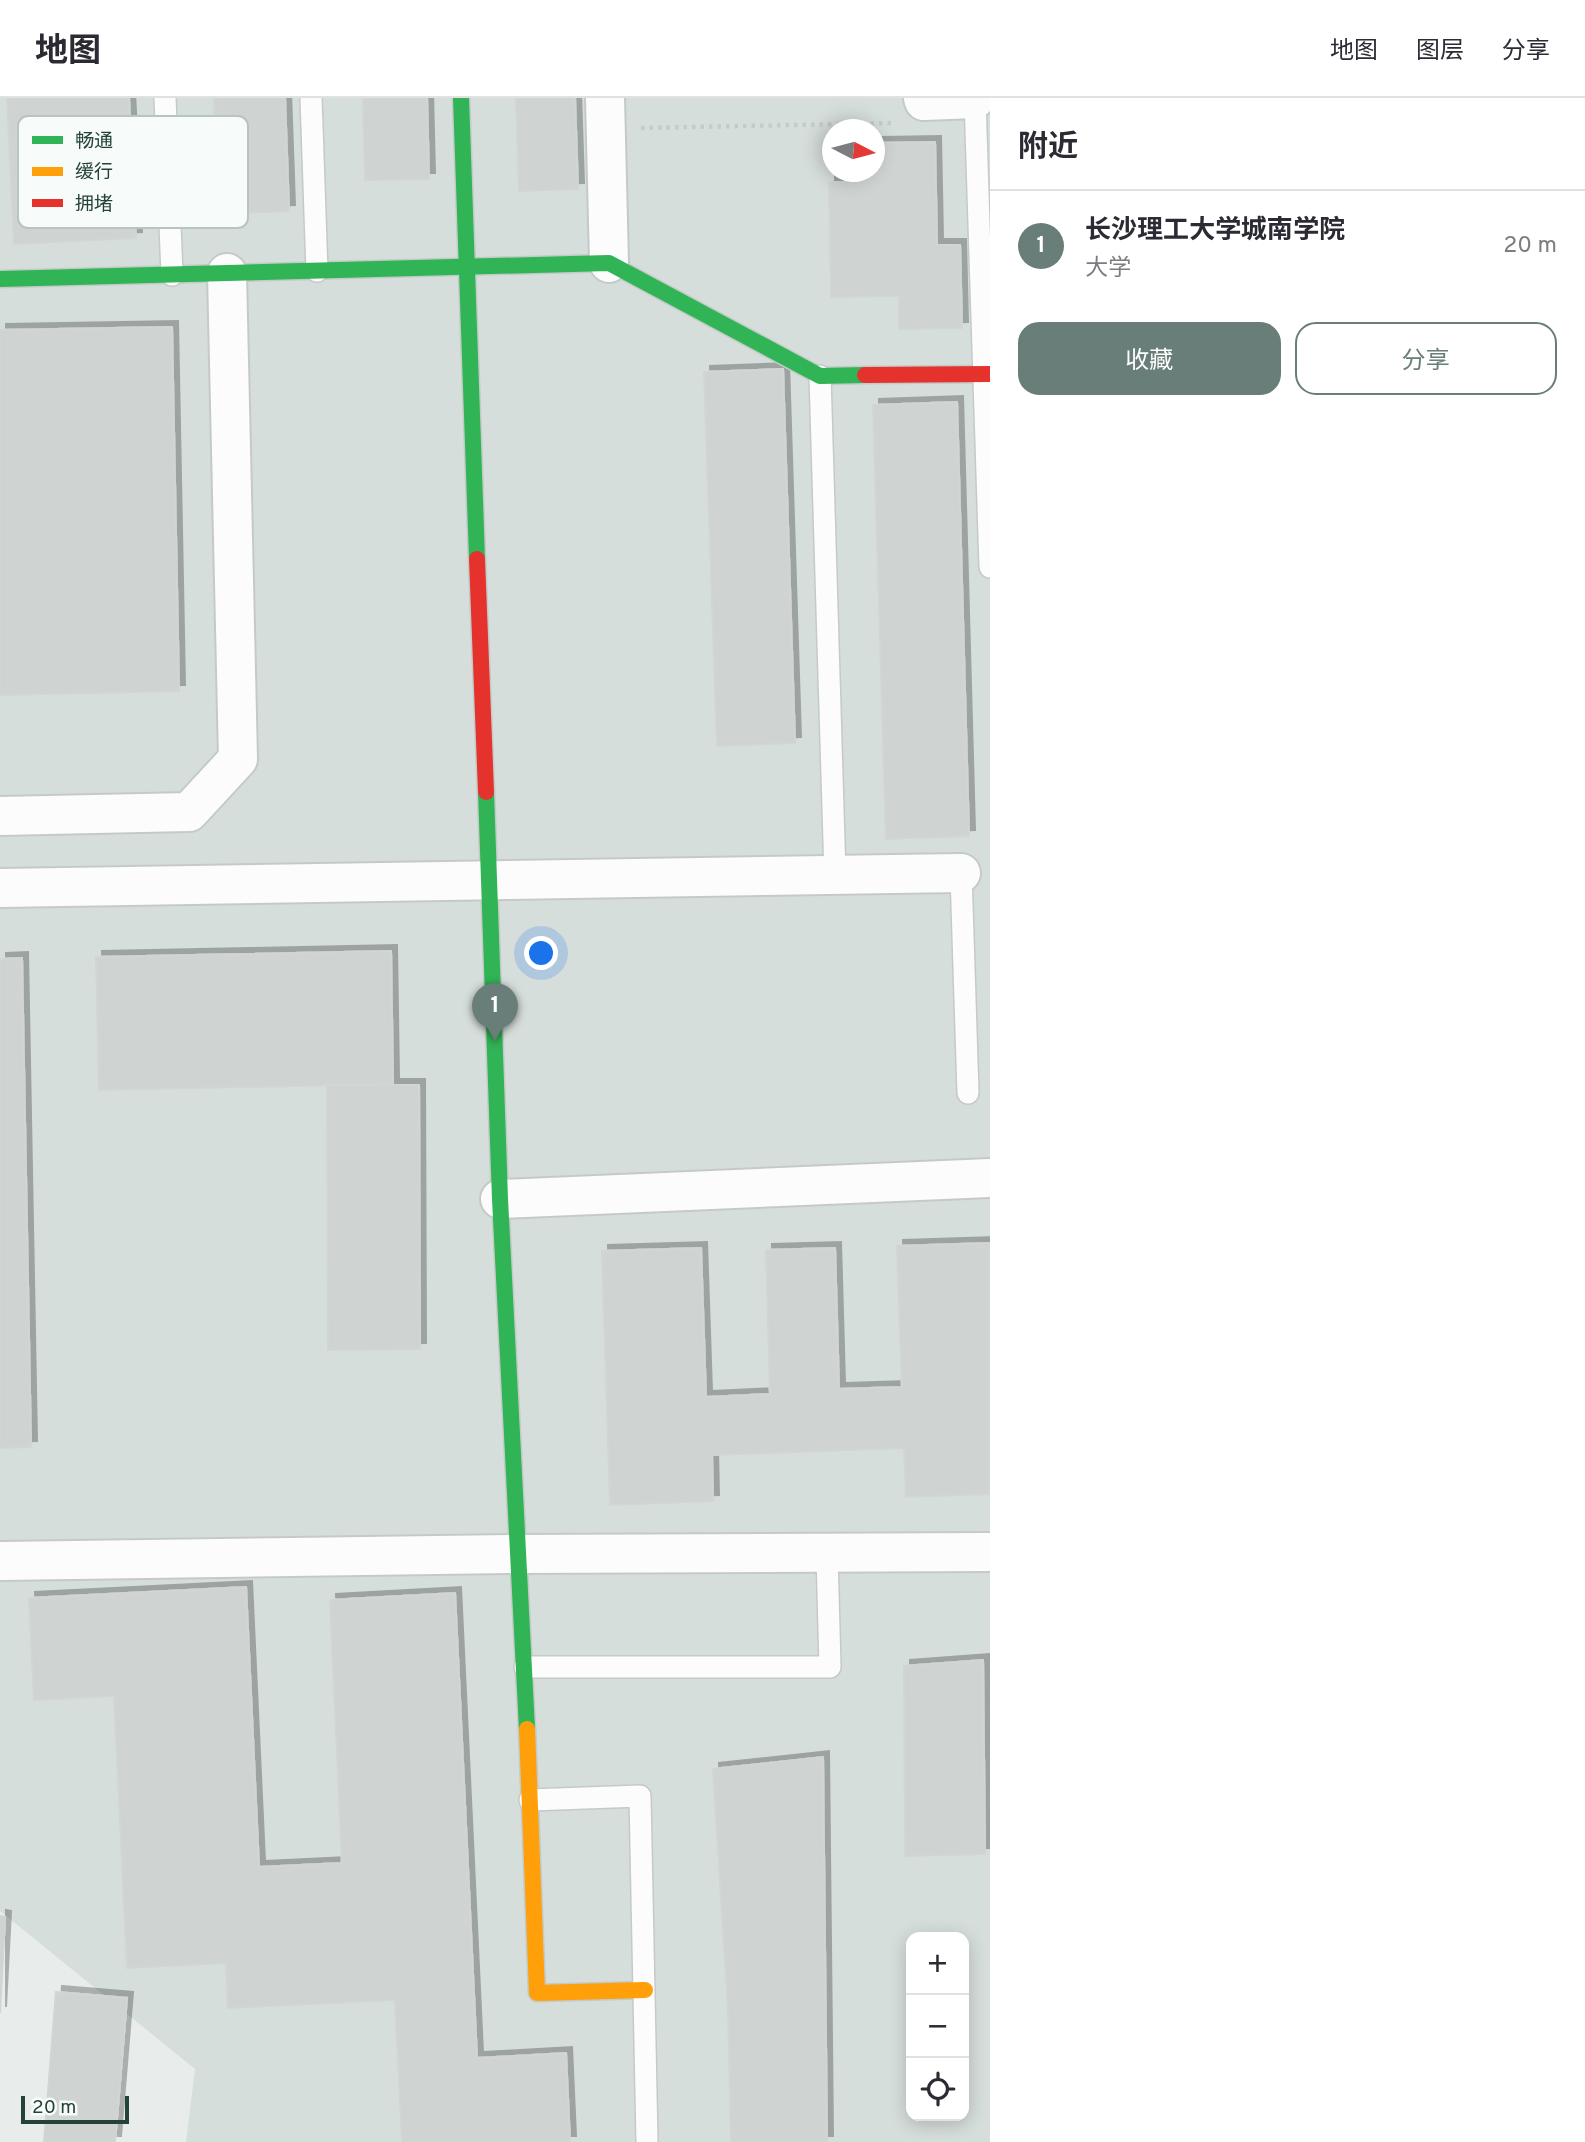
<!DOCTYPE html>
<html lang="zh">
<meta charset="utf-8">
<style>
:root{--surface:#fff;--page:#f7f7f7;--text:#2b2b33;--muted:#7c7c81;--line:#e1e1e2;--accent:#697e78}
body{margin:0;font-family:Overpass,"Noto Sans SC",sans-serif;background:var(--page);color:var(--text)}
.controls{position:absolute;right:21px;bottom:21px;display:grid;overflow:hidden;border-radius:14px;box-shadow:0 4px 18px #0003}
.controls button{width:63px;height:63px;display:grid;place-items:center;padding:0;border:0;border-bottom:2px solid var(--line);background:var(--surface);color:var(--text);font:35px sans-serif}
.compass{position:absolute;left:822px;top:21px;width:63px;height:63px;border-radius:50%;background:var(--surface);box-shadow:0 4px 18px #0003;rotate:96deg}
.scale{position:absolute;left:21px;bottom:18px;width:108px;box-sizing:border-box;padding-left:7px;border:4px solid #24423a;border-top:0;font-size:19px;line-height:24px;white-space:nowrap;color:#24423a;-webkit-text-stroke:5px #f7fbf9;paint-order:stroke}
.you{position:absolute;left:542px;top:856px;width:24px;height:24px;margin:-18px;border:5px solid #fff;border-radius:50%;background:#1a73e8;box-shadow:0 0 0 10px #1a73e833}
.badge{display:grid;place-items:center;width:46px;height:46px;border-radius:50%;background:var(--accent);color:#fff;font-size:23px;font-weight:700}
.pin{position:absolute;translate:-50% -58px;filter:drop-shadow(0 2px 4px #0008)}
.pin::after{content:'';position:absolute;top:37px;width:24px;height:21px;background:inherit;clip-path:polygon(0 0,100% 0,50% 100%)}
.list{margin:0;padding:0;list-style:none}
h2{display:flex;justify-content:space-between;align-items:center;height:91px;margin:0;padding:0 28px;font-size:30px}
h2 small{font-size:23px;font-weight:400;color:var(--muted)}
.list li{display:grid;grid-template-columns:46px 1fr auto;gap:21px;align-items:center;box-sizing:border-box;height:112px;padding:0 28px;border-top:2px solid var(--line)}
.list b{display:block;font-size:26px;white-space:nowrap}
.list p{margin:0;font-size:23px;white-space:nowrap;color:var(--muted)}
.list em{font-size:23px;font-style:normal;color:var(--muted)}
.actions{display:flex;gap:14px;padding:21px 28px}
.actions a{flex:1;padding:16px 0;border:2px solid var(--accent);border-radius:21px;text-align:center;font-size:24px;color:var(--accent)}
.actions .main{background:var(--accent);color:#fff}
.icon{flex:none;width:38px;height:38px;fill:none;stroke:currentColor;stroke-width:2;stroke-linecap:round;stroke-linejoin:round}
.map{position:relative;flex:none;width:990px;height:2044px;overflow:hidden}
header{display:flex;align-items:center;gap:42px;box-sizing:border-box;height:98px;padding:0 35px;background:var(--surface);border-bottom:2px solid var(--line)}
header strong{font-size:33px}
nav{display:flex;gap:38px;margin-inline-start:auto;font-size:24px}
main{display:flex}
aside{flex:1;background:var(--surface)}
.map>svg:first-child{display:block}
.built{fill:#d6dedb;fill-rule:evenodd}
.building{fill:#cfd4d2;stroke:#d1d6d4;stroke-width:2;filter:url(#shadow)}
.lines{fill:none;stroke-linecap:round;stroke-linejoin:round}
.lane-casing{stroke:#c5cac8;stroke-width:24}
.street-casing{stroke:#c5cac8;stroke-width:42}
.fast-casing{stroke:#c3cbc8;stroke-width:19}
.slow-casing{stroke:#c3cbc8;stroke-width:19}
.jam-casing{stroke:#c3cbc8;stroke-width:19}
.path{stroke:#c3ccca;stroke-width:4.5;stroke-dasharray:3.5 5;stroke-linecap:butt}
.lane{stroke:#fcfcfc;stroke-width:21}
.street{stroke:#fcfcfc;stroke-width:38}
.fast{stroke:#30b455;stroke-width:16}
.slow{stroke:#ff9f0a;stroke-width:16}
.jam{stroke:#e5322d;stroke-width:16}
.key{fill:#f7fbf9;stroke:#b8c4c0;stroke-width:2}
.key-label{font-size:19px;fill:#24423a}
</style>
<header>
<strong>地图</strong>
<nav><a>地图</a><a>图层</a><a>分享</a></nav>
</header>
<main>
<div class="map">
<svg width="990" height="2044" viewBox="0 0 990 2044">
<defs>
<filter id="shadow"><feDropShadow dx="6" dy="-6" stdDeviation="0" flood-color="#0004"/></filter>
</defs>
<rect width="100%" height="100%" fill="#e8edeb"/>
<path class="built" d="M0 0H990V2044H186L195 1971 0 1813ZM832 32H874V74H832ZM911 1839H964V2018H911Z"/>
<g class="building">
<path d="M7 0H129L136 140 14 146Z"/>
<path d="M214 0H285L289 113 218 116Z"/>
<path d="M363 0H427L429 81 365 82Z"/>
<path d="M516 0H575L578 91 519 93Z"/>
<path d="M935 44 937 147H960L962 230 899 231V198L831 199 829 84H858V74H874V45Z"/>
<path d="M172 229 179 593 0 597V232Z"/>
<path d="M783 271 795 645 717 648 704 274Z"/>
<path d="M957 304 969 738 886 741 873 307Z"/>
<path d="M391 853 393 986 99 992 96 859Z"/>
<path d="M22 860 31 1349 0 1350V861Z"/>
<path d="M327 987H419L420 1251 328 1252Z"/>
<path d="M990 1145V1396L906 1399 904 1350 712 1357 713 1403 610 1407 602 1153 701 1150 706 1299 770 1296 766 1152 835 1150 839 1291 902 1289 897 1148Z"/>
<path d="M246 1489 259 1769 342 1765 330 1502 455 1495 477 1960 566 1955 570 2044H402L395 1902 228 1910 226 1865 127 1870 114 1598 34 1602 29 1500Z"/>
<path d="M983 1562 985 1756 905 1758 904 1568Z"/>
<path d="M823 1659 827 2044H731L728 1912 713 1671Z"/>
<path d="M0 1818 5 1819 0 1915Z"/>
<path d="M56 1894 127 1900 115 2044H44Z"/>
</g>
<g class="lines">
<defs>
<g id="lane">
<path d="M165 0 172 177"/>
<path d="M311 0 317 173"/>
<path d="M984 1H975L990 469"/>
<path d="M820 278 835 777"/>
<path d="M961 775 968 995"/>
<path d="M525 1569H830L827 1456"/>
<path d="M530 1702 640 1698 647 2044"/>
</g>
<g id="street">
<path d="M605 0 609 165"/>
<path d="M923 0 924 3 975 1"/>
<path d="M0 718 189 714 238 661 227 175"/>
<path d="M0 790 961 775"/>
<path d="M500 1101 990 1080"/>
<path d="M0 1463 518 1456 990 1454"/>
</g>
<g id="fast">
<path d="M461 0 477 461"/>
<path d="M0 181 609 165 820 278 865 277"/>
<path d="M486 694 500 1101 527 1631"/>
</g>
<path id="slow" d="M527 1631 537 1895 645 1892"/>
<g id="jam">
<path d="M865 277 990 276"/>
<path d="M477 461 486 694"/>
</g>
</defs>
<use href="#lane" class="lane-casing"/>
<use href="#street" class="street-casing"/>
<use href="#fast" class="fast-casing"/>
<use href="#slow" class="slow-casing"/>
<use href="#jam" class="jam-casing"/>
<path class="path" d="M641 30 895 25"/>
<use href="#lane" class="lane"/>
<use href="#street" class="street"/>
<use href="#fast" class="fast"/>
<use href="#slow" class="slow"/>
<use href="#jam" class="jam"/>
</g>
<rect x="18" y="18" width="230" height="112" rx="10" class="key"/>
<rect x="32" y="38" width="31" height="8" fill="#30b455"/>
<rect x="32" y="69" width="31" height="9" fill="#ff9f0a"/>
<rect x="32" y="101" width="31" height="8" fill="#e5322d"/>
<g class="key-label">
<text x="75" y="49">畅通</text>
<text x="75" y="80">缓行</text>
<text x="75" y="112">拥堵</text>
</g>
</svg>
<div class="controls">
<button>+</button>
<button>−</button>
<button><svg class="icon" aria-label="locate" viewBox="0 0 24 24"><circle cx="12" cy="12" r="6"/><path d="M12 2v4M12 18v4M2 12h4M18 12h4"/></svg></button>
</div>
<svg class="compass" viewBox="-18 -18 36 36"><path d="M0-13l5 13h-10z" fill="#e53935"/><path d="M0 13l5-13h-10z" fill="#7c7c81"/></svg>
<div class="scale">20 m</div>
<div class="you"></div>
<div class="pin badge" style="left:495px;top:943px">1</div>
</div>
<aside>
<h2>附近<small></small></h2>
<ul class="list">
<li><span class="badge">1</span><div><b>长沙理工大学城南学院</b><p>大学</p></div><em>20 m</em></li>
</ul>
<div class="actions"><a class="main">收藏</a><a>分享</a></div>
</aside>
</main>
